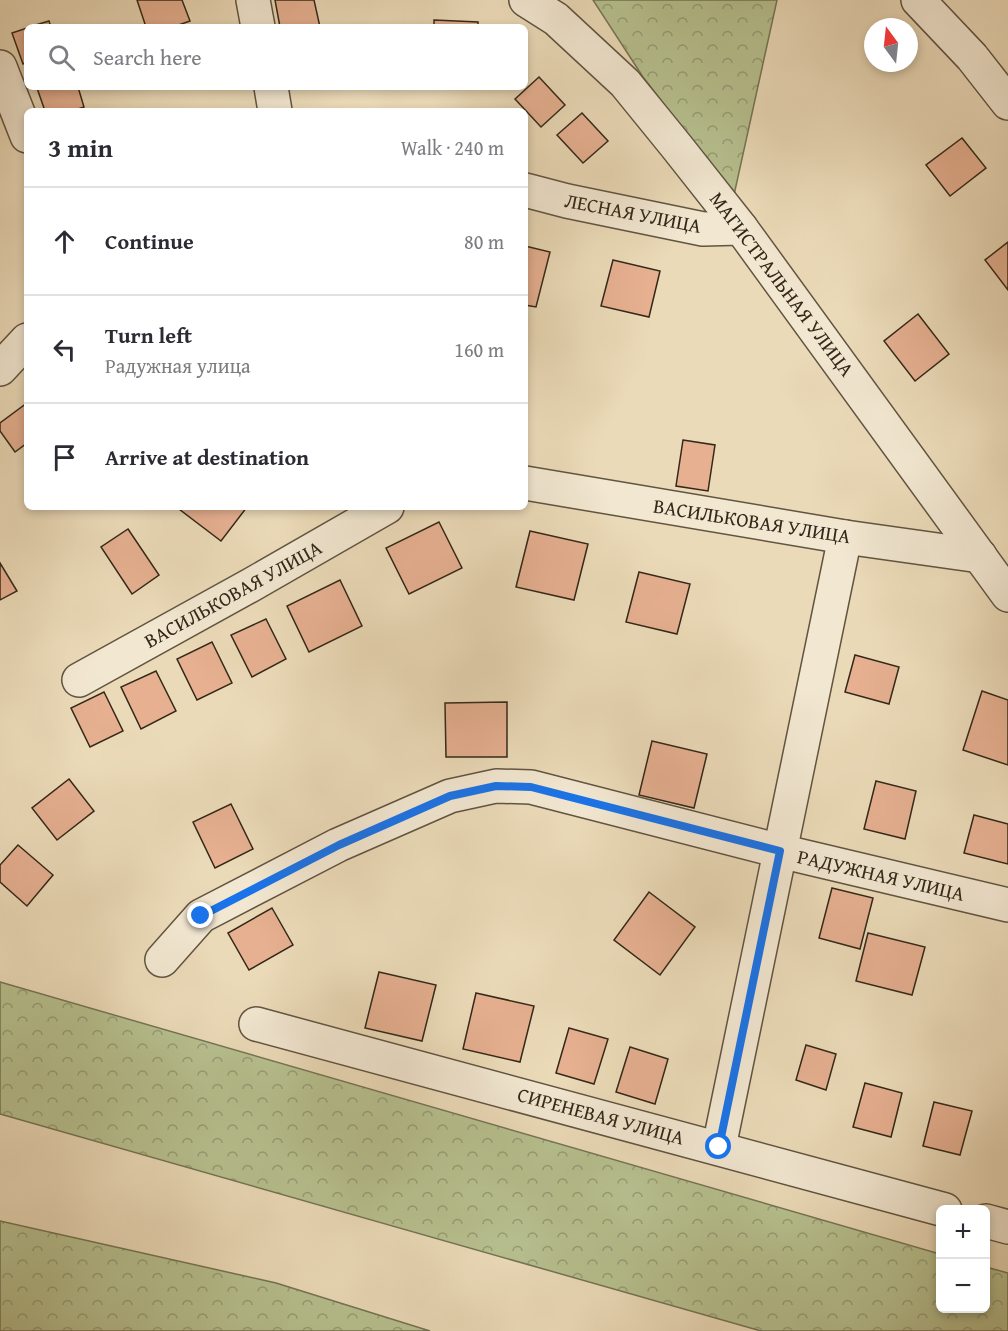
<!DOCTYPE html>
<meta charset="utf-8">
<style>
:root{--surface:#fff;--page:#f7f7f7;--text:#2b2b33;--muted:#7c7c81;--line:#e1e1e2}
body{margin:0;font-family:"Gentium Book Plus",serif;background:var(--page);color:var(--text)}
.controls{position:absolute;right:18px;bottom:18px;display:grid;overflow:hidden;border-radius:9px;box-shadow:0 3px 9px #0003}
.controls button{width:54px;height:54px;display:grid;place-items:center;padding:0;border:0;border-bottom:2px solid var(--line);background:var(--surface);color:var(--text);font:30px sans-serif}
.compass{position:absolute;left:864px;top:18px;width:54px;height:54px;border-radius:50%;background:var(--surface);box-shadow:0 3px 9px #0003;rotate:345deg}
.stop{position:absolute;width:18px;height:18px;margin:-14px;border:4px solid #1a73e8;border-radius:50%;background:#fff}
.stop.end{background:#1a73e8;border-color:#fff;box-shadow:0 2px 6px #0008}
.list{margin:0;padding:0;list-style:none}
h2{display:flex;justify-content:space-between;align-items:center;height:78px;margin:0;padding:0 24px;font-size:26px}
h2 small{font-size:20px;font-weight:400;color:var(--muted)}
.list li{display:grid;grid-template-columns:39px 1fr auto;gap:18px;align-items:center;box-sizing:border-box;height:108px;padding:0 24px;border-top:2px solid var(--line)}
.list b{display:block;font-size:22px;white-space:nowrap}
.list p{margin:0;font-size:20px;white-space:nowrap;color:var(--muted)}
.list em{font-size:20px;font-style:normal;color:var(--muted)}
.icon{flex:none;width:33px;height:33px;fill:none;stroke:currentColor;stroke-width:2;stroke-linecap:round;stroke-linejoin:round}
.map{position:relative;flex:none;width:1008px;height:1331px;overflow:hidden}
.search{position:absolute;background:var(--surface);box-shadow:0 3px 9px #0003;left:24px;top:24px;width:504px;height:66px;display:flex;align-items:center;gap:15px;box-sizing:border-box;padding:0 21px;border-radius:9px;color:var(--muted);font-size:22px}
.panel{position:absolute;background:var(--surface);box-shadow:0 3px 9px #0003;left:24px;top:108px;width:504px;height:402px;border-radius:9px}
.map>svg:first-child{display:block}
.forest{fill:url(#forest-crowns);stroke:#757454;stroke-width:1.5}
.building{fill:#e6b091;stroke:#332819;stroke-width:1.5}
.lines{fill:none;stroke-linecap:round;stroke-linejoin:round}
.minor-casing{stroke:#615441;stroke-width:36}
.minor{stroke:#f2e7d1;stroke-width:33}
.route{stroke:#1a73e8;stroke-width:8}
.labels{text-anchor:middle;stroke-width:4.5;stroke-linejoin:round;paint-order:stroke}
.street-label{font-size:20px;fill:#332819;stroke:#f2e7d1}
</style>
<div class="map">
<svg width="1008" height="1331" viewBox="0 0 1008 1331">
<defs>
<pattern id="forest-crowns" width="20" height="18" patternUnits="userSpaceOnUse" patternTransform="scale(1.5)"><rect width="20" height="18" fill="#b7c08f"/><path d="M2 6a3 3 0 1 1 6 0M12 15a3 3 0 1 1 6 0" fill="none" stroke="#959c74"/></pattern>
</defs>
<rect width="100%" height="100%" fill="#ebdab8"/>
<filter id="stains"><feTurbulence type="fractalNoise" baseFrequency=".00333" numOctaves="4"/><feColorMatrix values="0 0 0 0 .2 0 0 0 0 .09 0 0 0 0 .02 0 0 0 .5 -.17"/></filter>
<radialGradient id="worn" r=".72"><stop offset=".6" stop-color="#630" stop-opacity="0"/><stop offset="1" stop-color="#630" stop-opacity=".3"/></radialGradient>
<g class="forest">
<path d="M593 0H777L734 195 643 77Z"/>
<path d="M0 982 940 1254V1308H986V1267L1008 1273V1331H761L0 1114Z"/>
<path d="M0 1221 276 1283 430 1331H0Z"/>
</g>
<g class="building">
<path d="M137 0H182L190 21 173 27H146Z"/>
<path d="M275 0H314L320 27H280Z"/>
<path d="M434 20 478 22V27H434Z"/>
<path d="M49 21 51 27H29Z"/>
<path d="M27 28V62L23 64 12 33Z"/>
<path d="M539 77 565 105 541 127 515 99Z"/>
<path d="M42 87H78L84 107 72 111H45L37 88Z"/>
<path d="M582 113 608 141 583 163 557 135Z"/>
<path d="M962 138 986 168 950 196 926 165Z"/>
<path d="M1008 242V290L985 260Z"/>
<path d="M525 246 550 252 536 307 525 305Z"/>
<path d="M613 260 660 271 649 317 601 306Z"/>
<path d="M918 314 949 354 915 381 884 341Z"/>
<path d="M27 403V443L15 452 0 431V423Z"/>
<path d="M683 440 715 445 708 491 676 486Z"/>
<path d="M180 507H247L221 541 179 509Z"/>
<path d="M439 522 462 568 409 594 386 548Z"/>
<path d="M128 529 159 575 132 594 101 547Z"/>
<path d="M530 531 588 544 574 600 516 587Z"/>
<path d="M0 563 17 591 0 600Z"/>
<path d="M639 572 690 584 677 634 626 622Z"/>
<path d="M340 580 362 626 309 652 287 606Z"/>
<path d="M266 619 286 659 252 677 231 635Z"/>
<path d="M212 642 232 683 197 700 177 659Z"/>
<path d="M855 655 899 667 889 704 845 692Z"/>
<path d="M156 671 176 711 141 729 121 687Z"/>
<path d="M982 691 1008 700V765L963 750Z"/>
<path d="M104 692 123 731 90 747 71 708Z"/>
<path d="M507 702V757H446L445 703Z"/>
<path d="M652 741 707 754 694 808 639 795Z"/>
<path d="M69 779 94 811 57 840 32 808Z"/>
<path d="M876 781 916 791 905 839 864 829Z"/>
<path d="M231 804 253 849 215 868 193 822Z"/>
<path d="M974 815 1008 824V864L964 853Z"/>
<path d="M18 845 53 875 27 906 0 882V865Z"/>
<path d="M832 888 873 898 860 949 819 938Z"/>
<path d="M649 892 695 927 660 975 614 940Z"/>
<path d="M272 908 293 945 249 970 228 933Z"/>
<path d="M868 933 925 947 912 995 856 981Z"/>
<path d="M379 972 436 985 422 1041 365 1028Z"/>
<path d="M476 993 534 1006 520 1062 463 1049Z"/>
<path d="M569 1028 608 1039 594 1084 556 1073Z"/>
<path d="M806 1045 836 1054 826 1090 796 1080Z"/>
<path d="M630 1047 668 1059 655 1104 616 1092Z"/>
<path d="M865 1083 902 1093 891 1137 853 1127Z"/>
<path d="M934 1102 972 1111 960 1155 923 1146Z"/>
</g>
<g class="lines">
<defs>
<g id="minor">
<path d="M253 0 258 27"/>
<path d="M526 0 556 19 625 83 677 147 741 228 1008 595"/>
<path d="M918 0 972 57 1008 103"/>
<path d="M0 67 27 136"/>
<path d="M271 87 275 111"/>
<path d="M525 190 567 201 703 229 741 228"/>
<path d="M0 369 27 340"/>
<path d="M525 483 845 537 980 556"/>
<path d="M79 680 251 585 387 507"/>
<path d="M162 960 201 916 338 845 450 796 496 786 531 787 780 851 1008 905"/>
<path d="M256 1024 945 1210"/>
<path d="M719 1147 845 537"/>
<path d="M986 1221 1008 1227"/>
</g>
</defs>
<use href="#minor" class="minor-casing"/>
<use href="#minor" class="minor"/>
</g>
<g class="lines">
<path class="route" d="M201 916 339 845 450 796 496 786 531 787 780 851 719 1147"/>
</g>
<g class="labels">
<g class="street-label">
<text transform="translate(633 213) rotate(11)" y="7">ЛЕСНАЯ УЛИЦА</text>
<text transform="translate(782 284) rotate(53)" y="7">МАГИСТРАЛЬНАЯ УЛИЦА</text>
<text transform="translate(752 521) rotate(9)" y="7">ВАСИЛЬКОВАЯ УЛИЦА</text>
<text transform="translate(233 594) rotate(-29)" y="7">ВАСИЛЬКОВАЯ УЛИЦА</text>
<text transform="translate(881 875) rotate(13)" y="7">РАДУЖНАЯ УЛИЦА</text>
<text transform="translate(601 1116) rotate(15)" y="7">СИРЕНЕВАЯ УЛИЦА</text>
</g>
</g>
<rect width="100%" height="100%" filter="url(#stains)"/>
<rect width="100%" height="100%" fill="url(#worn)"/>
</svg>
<div class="controls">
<button>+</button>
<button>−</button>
</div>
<svg class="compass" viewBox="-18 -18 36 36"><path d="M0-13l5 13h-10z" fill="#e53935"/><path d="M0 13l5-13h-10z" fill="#7c7c81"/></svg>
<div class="stop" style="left:719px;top:1147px"></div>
<div class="stop end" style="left:201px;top:916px"></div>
<div class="search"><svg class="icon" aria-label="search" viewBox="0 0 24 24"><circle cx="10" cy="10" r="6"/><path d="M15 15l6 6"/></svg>Search here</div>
<section class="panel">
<h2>3 min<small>Walk · 240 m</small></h2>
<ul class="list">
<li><svg class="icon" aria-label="ahead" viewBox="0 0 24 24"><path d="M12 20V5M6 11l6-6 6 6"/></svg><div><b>Continue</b></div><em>80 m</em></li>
<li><svg class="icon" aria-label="left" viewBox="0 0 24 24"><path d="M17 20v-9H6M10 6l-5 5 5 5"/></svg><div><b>Turn left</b><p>Радужная улица</p></div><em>160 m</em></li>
<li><svg class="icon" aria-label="arrive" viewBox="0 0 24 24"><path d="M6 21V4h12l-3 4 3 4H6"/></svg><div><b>Arrive at destination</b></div></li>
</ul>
</section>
</div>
